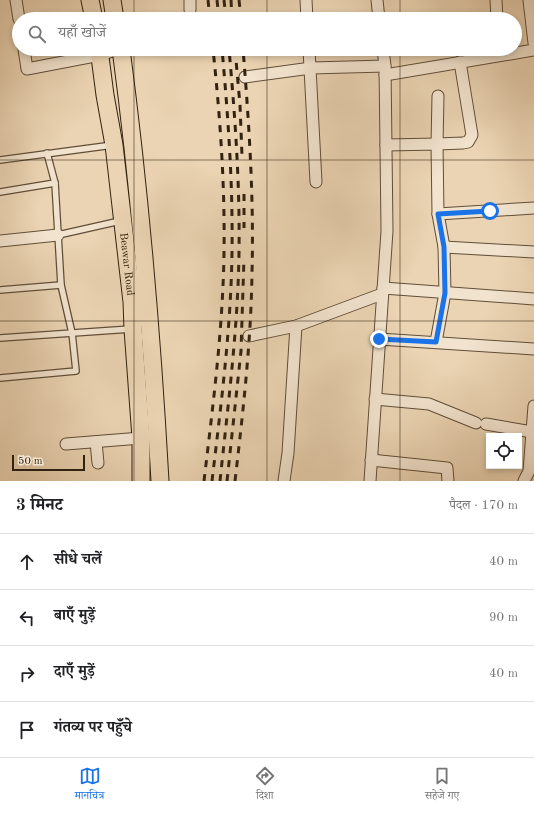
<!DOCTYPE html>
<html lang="hi">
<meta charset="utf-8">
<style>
:root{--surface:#fff;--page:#f2f2f2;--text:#202124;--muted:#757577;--line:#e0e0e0;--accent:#1a73e8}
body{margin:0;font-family:"Old Standard TT","Noto Serif Devanagari",serif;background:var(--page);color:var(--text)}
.controls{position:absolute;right:12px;bottom:12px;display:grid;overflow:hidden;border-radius:0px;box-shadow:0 2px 6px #0003}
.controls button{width:36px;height:36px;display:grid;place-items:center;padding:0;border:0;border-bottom:1px solid var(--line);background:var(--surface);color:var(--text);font:20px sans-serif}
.scale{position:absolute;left:12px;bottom:10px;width:73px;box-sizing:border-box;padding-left:4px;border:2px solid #322210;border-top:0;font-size:11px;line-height:14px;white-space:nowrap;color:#322210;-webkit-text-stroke:3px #f2e3ce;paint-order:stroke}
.stop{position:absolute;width:12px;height:12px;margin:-9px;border:3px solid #1a73e8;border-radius:50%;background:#fff}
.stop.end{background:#1a73e8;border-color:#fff;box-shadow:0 1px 4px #0008}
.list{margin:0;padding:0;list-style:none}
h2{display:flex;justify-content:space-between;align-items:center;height:52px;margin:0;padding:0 16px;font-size:17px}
h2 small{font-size:13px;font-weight:400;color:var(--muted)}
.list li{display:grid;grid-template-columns:26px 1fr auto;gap:12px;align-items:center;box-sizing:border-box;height:56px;padding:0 16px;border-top:1px solid var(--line)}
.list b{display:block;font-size:15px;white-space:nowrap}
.list em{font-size:13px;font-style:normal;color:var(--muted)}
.icon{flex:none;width:22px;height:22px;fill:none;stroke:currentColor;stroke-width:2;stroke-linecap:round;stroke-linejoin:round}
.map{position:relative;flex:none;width:534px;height:481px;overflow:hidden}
.search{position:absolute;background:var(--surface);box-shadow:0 2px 6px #0003;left:12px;right:12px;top:12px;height:44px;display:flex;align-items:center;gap:10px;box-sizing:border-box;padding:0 14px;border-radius:22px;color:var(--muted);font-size:15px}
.sheet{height:276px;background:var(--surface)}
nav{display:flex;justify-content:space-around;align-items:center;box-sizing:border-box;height:56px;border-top:1px solid var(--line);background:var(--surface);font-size:11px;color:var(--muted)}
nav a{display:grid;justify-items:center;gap:2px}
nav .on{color:var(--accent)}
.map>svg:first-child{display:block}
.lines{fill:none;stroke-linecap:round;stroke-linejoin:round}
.service-casing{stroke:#604e39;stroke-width:8}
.minor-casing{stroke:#604e39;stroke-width:13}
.primary-casing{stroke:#322210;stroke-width:19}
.service{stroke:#f2e3ce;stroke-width:5.5}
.minor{stroke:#f2e3ce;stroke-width:11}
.primary{stroke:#ebd4b3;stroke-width:17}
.rail{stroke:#322210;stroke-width:3;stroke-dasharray:7 7;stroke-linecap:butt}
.route{stroke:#1a73e8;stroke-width:5}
.grid{fill:none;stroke:#322210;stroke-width:1;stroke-opacity:0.55}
.labels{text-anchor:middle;stroke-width:3.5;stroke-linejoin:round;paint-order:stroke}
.street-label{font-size:11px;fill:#322210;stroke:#f2e3ce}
</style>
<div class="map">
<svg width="534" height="481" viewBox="0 0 534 481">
<rect width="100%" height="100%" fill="#ebd4b3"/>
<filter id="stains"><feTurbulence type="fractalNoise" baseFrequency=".005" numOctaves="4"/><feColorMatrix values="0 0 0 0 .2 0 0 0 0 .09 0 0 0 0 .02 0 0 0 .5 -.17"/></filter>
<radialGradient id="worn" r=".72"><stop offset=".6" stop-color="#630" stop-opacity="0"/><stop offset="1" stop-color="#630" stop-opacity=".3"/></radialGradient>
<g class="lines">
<defs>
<g id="service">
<path d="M0 160 113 145"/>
<path d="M0 192 55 183"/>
<path d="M58 235 120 221"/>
<path d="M0 290 61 285"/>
<path d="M0 338 131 329"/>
<path d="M0 378 76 371 72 333 61 285 55 183 47 153"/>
</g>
<g id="minor">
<path d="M16 0 19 19"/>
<path d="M190 0V10"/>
<path d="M306 0 307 19"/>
<path d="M377 0 379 19"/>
<path d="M496 0 497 19"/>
<path d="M529 0 534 43"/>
<path d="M24 49 27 69 100 55 118 49"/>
<path d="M309 49 316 182"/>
<path d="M385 75 534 50"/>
<path d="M245 77 311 68 385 66"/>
<path d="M438 96 437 144 463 143 468 142 472 135 460 62"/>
<path d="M386 145 437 144 438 214 444 247 445 293 436 342"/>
<path d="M438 214 534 208"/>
<path d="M0 241 58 235"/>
<path d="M444 247 534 252"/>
<path d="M383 288 534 299"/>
<path d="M249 336 296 326 382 294"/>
<path d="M379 339 534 349"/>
<path d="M375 399 429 404 476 423"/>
<path d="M486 424 532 432"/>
<path d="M96 442 98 463"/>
<path d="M66 444 141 438"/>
<path d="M371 460 447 468 448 481"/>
<path d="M284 481 288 453 296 326"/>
<path d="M370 481 387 231 385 66 383 49"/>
<path d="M524 481 529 471 534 406"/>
</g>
<g id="primary">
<path d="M90 0 94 19"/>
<path d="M112 0 115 19"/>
<path id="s1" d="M99 49 105 95 114 145 132 302 133 329 141 438V481"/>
<path d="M121 49C140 192 152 337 160 481"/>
</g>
</defs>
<use href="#service" class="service-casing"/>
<use href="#minor" class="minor-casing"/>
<use href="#primary" class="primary-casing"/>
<use href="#service" class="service"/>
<use href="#minor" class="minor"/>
<use href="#primary" class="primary"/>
<g class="rail">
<path d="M208 0 210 19"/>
<path d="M217 0 219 19"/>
<path d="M224 0 226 19"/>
<path d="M231 0 232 19"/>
<path d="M239 0 241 19"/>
<path d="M235 49 240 105 242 156"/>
<path d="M244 194V228"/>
<path d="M204 481C213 405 223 328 224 252 225 184 220 116 213 49"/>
<path d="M212 481C221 405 231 328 232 252 233 184 228 116 222 49"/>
<path d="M220 481C228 405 238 328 239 252 240 184 235 116 229 49"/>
<path d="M227 481 241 351 244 258"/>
<path d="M235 481C243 412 251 342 252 273 254 198 249 123 243 49"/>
</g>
</g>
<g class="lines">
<path class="route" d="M379 339 436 342 445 293 444 247 438 214 490 211"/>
</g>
<path class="grid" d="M134 0V19M267 0V19M400 0V19M134 49V481M267 49V481M400 49V481M0 160H534M0 321H534"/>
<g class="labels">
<g class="street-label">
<text dy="4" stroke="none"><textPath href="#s1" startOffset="217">Beawar Road</textPath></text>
</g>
</g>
<rect width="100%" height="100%" filter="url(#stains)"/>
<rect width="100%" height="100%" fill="url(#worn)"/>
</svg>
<div class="controls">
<button><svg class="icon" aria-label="locate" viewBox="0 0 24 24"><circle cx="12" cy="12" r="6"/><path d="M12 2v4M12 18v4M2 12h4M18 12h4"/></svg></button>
</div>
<div class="scale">50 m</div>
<div class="stop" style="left:490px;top:211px"></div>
<div class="stop end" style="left:379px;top:339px"></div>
<div class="search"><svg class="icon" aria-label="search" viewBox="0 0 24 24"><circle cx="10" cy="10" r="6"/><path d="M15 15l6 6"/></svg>यहाँ खोजें</div>
</div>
<section class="sheet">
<h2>3 मिनट<small>पैदल · 170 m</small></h2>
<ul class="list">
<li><svg class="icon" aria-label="ahead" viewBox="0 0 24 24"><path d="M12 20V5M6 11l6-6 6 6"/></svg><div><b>सीधे चलें</b></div><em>40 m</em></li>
<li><svg class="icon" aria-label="left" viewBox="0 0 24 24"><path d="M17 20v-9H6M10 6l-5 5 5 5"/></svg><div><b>बाएँ मुड़ें</b></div><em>90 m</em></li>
<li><svg class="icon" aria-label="right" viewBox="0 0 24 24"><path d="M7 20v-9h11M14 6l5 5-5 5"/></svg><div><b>दाएँ मुड़ें</b></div><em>40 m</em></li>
<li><svg class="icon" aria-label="arrive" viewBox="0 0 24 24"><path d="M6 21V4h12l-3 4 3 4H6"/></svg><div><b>गंतव्य पर पहुँचे</b></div></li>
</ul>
</section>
<nav>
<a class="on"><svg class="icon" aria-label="map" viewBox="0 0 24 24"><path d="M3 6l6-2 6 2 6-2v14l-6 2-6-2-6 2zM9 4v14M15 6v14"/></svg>मानचित्र</a>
<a><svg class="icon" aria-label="directions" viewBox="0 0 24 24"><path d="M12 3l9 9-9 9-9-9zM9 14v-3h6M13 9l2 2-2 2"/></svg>दिशा</a>
<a><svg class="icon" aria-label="saved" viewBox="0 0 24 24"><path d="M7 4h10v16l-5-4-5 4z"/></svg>सहेजे गए</a>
</nav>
